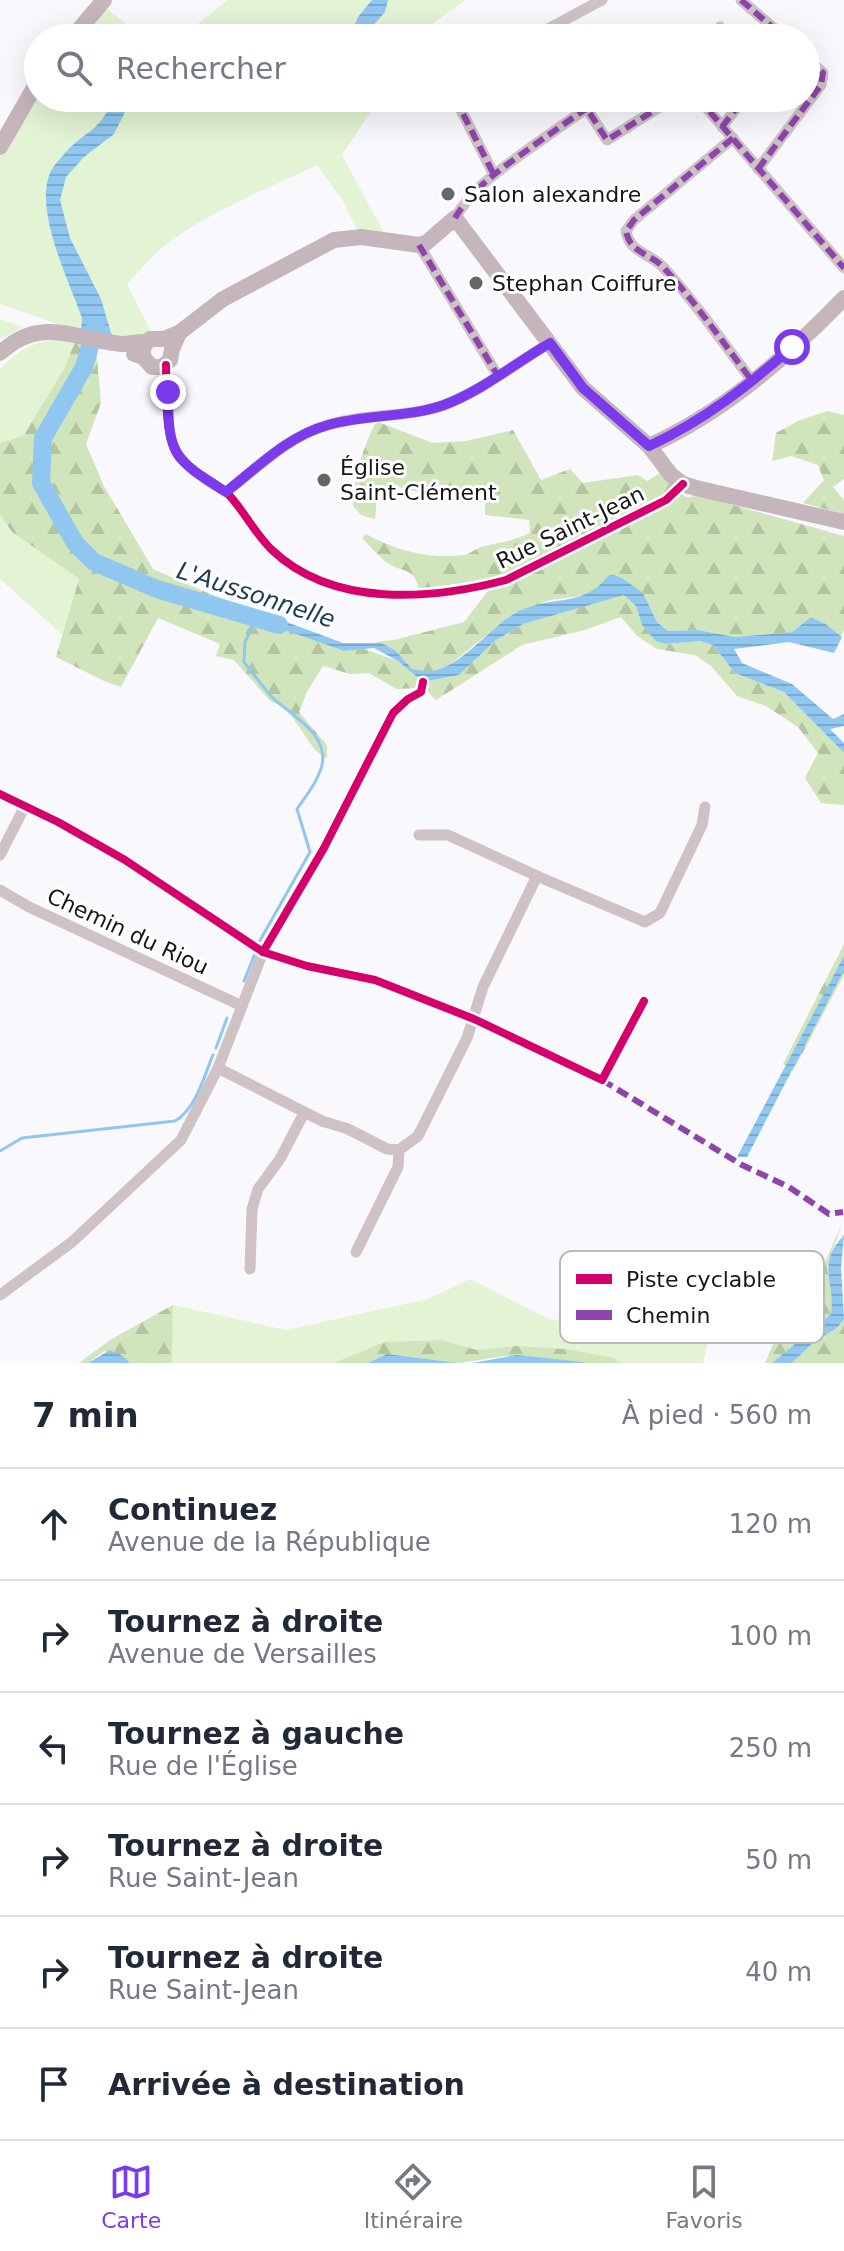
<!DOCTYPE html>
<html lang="fr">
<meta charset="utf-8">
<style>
:root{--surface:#fff;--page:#f2f2f3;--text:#1f2937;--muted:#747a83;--line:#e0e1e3;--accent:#7c3aed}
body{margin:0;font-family:"DejaVu Sans",sans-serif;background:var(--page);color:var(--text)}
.stop{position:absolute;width:24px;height:24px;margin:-18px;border:6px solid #7c3aed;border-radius:50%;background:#fff}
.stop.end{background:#7c3aed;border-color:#fff;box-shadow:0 2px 8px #0008}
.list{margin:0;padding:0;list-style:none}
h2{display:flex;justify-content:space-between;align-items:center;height:104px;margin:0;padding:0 32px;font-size:34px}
h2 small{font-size:26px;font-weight:400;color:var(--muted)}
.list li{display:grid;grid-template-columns:52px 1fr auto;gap:24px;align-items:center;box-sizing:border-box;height:112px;padding:0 32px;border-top:2px solid var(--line)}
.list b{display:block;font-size:30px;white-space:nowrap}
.list p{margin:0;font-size:26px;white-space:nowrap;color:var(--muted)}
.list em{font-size:26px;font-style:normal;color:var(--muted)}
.icon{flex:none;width:44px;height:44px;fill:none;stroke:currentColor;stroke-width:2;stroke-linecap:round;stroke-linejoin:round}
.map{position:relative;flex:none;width:844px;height:1363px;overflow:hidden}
.search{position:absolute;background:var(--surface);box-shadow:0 8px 32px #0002;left:24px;right:24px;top:24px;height:88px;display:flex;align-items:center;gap:20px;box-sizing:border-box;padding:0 28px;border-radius:44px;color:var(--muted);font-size:30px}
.sheet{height:776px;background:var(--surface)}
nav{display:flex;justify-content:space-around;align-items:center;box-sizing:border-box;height:112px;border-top:2px solid var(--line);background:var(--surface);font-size:22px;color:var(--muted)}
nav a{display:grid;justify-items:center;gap:4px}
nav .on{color:var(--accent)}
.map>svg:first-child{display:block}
.green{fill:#e2f4d3}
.forest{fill:url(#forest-firs)}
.water{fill:url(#water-rules)}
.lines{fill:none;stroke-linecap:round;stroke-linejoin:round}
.stream{stroke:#90c7f0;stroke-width:3}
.river{stroke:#90c7f0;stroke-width:18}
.street{stroke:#cec2c5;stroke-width:11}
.secondary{stroke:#c5b6bb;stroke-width:16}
.quiet{stroke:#8e44ad;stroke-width:6;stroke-dasharray:12 6;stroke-linecap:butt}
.cycleway-casing{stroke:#fff;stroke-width:13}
.cycleway{stroke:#d6006c;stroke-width:8}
.route{stroke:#7c3aed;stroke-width:10}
.poi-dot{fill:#666669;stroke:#fff;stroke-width:3}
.labels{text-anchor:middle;stroke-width:6;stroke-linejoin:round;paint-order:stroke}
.poi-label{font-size:22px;fill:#17171a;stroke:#fff;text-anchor:start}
.street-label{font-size:22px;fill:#17171a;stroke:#fff}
.water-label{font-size:24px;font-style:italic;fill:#1c3d56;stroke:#fff}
.key{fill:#fff;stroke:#b9b9ba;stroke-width:2}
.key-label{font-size:22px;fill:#17171a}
</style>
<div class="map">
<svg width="844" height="1363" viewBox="0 0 844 1363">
<defs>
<pattern id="forest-firs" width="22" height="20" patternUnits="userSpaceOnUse" patternTransform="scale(2)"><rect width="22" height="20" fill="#d0e5bb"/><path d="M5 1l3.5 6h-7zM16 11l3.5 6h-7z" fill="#b2c4a0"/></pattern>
<pattern id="water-rules" width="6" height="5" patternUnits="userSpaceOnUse" patternTransform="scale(2)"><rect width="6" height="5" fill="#90c7f0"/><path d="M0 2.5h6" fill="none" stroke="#7baacd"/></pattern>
</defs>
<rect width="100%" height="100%" fill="#f9f9fd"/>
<g class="green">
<path d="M228 0H465L429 26 432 38H180Z"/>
<path d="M107 9 144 38H81Z"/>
<path d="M38 90V98H392L371 111 342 155 384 233 357 230 343 201 317 165C269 188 190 220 153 256 144 265 136 275 127 284L151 331 135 340 66 327 0 304V157Z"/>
<path d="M0 319 23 327 0 340Z"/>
<path d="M59 339 75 342 64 369 23 436 0 443V369C23 347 28 344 59 339Z"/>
<path d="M0 515 12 532 79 579 64 636 0 579Z"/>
<path d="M470 1279 551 1320 650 1313 706 1294 715 1309 703 1363H622L614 1358 517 1346 477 1350 441 1340 384 1342 335 1363H172L173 1305 286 1330 428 1299Z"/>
</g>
<g class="forest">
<path d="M75 342 96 347 101 403 86 444 104 486 153 569 210 594 257 611 254 618 344 651 364 649 398 661 419 677 418 688 396 689 369 673 350 674 323 666 307 692 299 712 327 745V759L315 750 286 708 270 701 234 660 216 656 220 644 158 618 121 687 106 682 56 657 79 579 12 532 0 515V443L23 436 64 369Z"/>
<path d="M827 411 844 415V479L833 487 844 500V514L803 503 824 480 818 465 791 456 772 461 776 433 798 421Z"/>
<path d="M378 422 433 443 466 441 513 430 541 480 570 469 583 483 638 475 647 481 660 473 674 484 673 489 686 497 701 496 844 536V630L841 636 827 625 811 617 792 632 735 637 698 630 668 631 657 622 643 593 607 577 599 588 588 595 550 600 514 613 448 666 434 672 412 669 395 650 374 642 394 640 464 622 488 591 486 580 419 589C413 565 402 574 386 562 377 555 370 546 362 538L366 534C397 551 428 559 464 555 470 554 475 549 481 547 498 542 514 541 530 533L529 520 485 515V503L426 494 391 485 382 489 377 498 375 519 361 515 353 506C354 476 362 452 374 425Z"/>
<path d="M624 594 636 606 642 625 666 644 700 641 713 645 735 673 784 692 844 753V805L821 803 805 778 818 753 798 727 766 706 737 696 711 666 695 655 657 649 637 636 621 617 585 630 522 645 436 700 427 691 428 681 459 675 496 640 523 624Z"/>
<path d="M844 944V975L793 1071 783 1064Z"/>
<path d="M843 1221 827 1267 833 1302 831 1314 772 1363H765L776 1337 817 1308 820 1274Z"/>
<path d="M173 1305 172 1363H130L123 1356 104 1351 88 1363H79L110 1340Z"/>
<path d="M844 1319V1363H792L814 1342 837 1328Z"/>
<path d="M441 1340 477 1350 517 1346 566 1349 614 1358 622 1363H585L504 1356 460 1363 387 1354 367 1363H334L384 1342Z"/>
</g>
<g class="water">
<path d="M372 0H388L385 12 370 29 368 38H349L358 17Z"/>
<path d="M247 25 277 38H215L232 27Z"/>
<path d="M113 98H132L114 134 84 157 66 177 60 200 70 238 101 299 112 336 81 331 82 318C69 281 34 211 50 173 53 166 60 159 65 153 85 130 101 132 113 98Z"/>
<path d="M613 575 622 578 643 593 657 622 668 631 698 630 735 637 792 632 811 617 827 625 842 637 834 653 789 642 734 649 742 663 792 684 833 719 844 714V726L830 729 844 743V753L784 692 735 673 713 645 700 641 666 644 656 641 642 625 636 606 624 595 523 624 496 640 459 675 428 681 416 676 398 661 374 648 344 651 254 619 257 611 343 643H381L395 650 412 669C420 670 429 672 437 670 463 663 489 630 512 615 546 593 583 610 608 576Z"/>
<path d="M844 956V970L747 1157H737Z"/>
<path d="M844 1235 841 1268 844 1319 837 1328 814 1342 792 1363H772L831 1314C836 1282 815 1266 844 1235Z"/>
<path d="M110 1350 123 1356 130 1363H88Z"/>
<path d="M387 1354 460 1363H465H367Z"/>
<path d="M517 1355 583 1362 585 1363H472Z"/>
</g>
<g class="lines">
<g class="stream">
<path d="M257 617 245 642 244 662C253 673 262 686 272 697 290 715 329 733 322 765 318 781 306 796 297 809L310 852 258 944"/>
<path d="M244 981 256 951"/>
<path d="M216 1048 227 1018"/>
<path d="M0 1151 22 1138 175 1121C196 1109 204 1076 213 1055"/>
</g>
<path class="river" d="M96 325 84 367 43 438 41 483 75 543 94 562 157 589 279 625"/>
<g class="street">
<path d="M741 0 785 38"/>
<path d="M720 27 721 38"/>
<path d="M531 38 602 0"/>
<path d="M455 98 494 175"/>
<path d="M580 98 607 140 674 98"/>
<path d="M698 98 844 268"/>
<path d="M722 127 744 98"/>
<path d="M733 138 634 220 626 231C630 254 651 253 664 268 696 303 724 344 753 382"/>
<path d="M758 169 821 85 823 73 806 57"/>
<path d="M455 218C474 185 507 165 537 143 559 128 581 111 604 98"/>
<path d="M419 245 498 376"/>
<path d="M166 365C167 390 163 442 181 460 195 473 212 480 226 492 242 507 254 533 272 550 333 608 431 600 506 580L666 500 683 484"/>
<path d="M226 492C258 467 288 436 328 425 366 413 407 418 444 405 483 390 514 364 550 343"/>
<path d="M0 794 58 822 125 860 263 952 307 966 375 980 474 1019 602 1080 644 1001"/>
<path d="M0 855 25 806"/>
<path d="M537 876 645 922 660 913 702 825 705 807"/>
<path d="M0 890 29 907 242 1006"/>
<path d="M218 1068 322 1121 348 1129 387 1149 399 1150 418 1136 467 1038 483 987 537 876 448 835H419"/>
<path d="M356 1252 398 1167 399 1150"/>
<path d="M250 1269 252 1209 258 1189 280 1159 304 1113"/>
<path d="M0 1295 72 1242 181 1140 218 1068 263 952"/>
</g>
<g class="secondary">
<path d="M72 38 104 0"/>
<path d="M0 147 38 81"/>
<path d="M0 353C41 315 73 339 121 344 129 344 137 342 146 342"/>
<path d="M134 354 143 357 152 367H162L170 360 172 349 179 333"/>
<path d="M143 357V347L150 339H164L179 333 223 299 334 240 361 237 419 245 426 243 455 218 583 388 649 446 671 475 683 484 696 488 844 522"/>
<path d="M649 446C724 412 787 357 844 298"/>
</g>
<g class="quiet">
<path d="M741 0 785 38"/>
<path d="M720 27 721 38"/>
<path d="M531 38 545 30 549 38"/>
<path d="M455 98 494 175"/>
<path d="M580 98 607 140 674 98"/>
<path d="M698 98 844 268"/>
<path d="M722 127 744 98"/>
<path d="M733 138 634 220 626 231C630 254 651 253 664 268 696 303 724 344 753 382"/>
<path d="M758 169 821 85 823 73 806 57"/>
<path d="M455 218C474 185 507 165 537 143 559 128 581 111 604 98"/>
<path d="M419 245 498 376"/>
<path d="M226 492C258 467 288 436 328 425 366 413 407 418 444 405 483 390 514 364 550 343"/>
<path d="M602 1080 742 1165 789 1187 829 1214 843 1212"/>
</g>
<defs>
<g id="cycleway">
<path d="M166 365C167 390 163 442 181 460 195 473 212 480 226 492 242 507 254 533 272 550 333 608 431 600 506 580L666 500 683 484"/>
<path d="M0 794 58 822 125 860 263 952 307 966 375 980 474 1019 602 1080 644 1001"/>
<path d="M263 952 324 848 393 713 408 699 421 692 423 682"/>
</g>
</defs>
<use href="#cycleway" class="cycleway-casing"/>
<use href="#cycleway" class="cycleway"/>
</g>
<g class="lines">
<path class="route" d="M168 392C168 454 173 459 226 492 258 467 288 436 328 425 366 414 407 418 444 405 483 390 514 364 550 343L583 388 649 446C703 421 748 386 792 347"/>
</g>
<g class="poi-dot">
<circle cx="448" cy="194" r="8"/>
<circle cx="476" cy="283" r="8"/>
<circle cx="324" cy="480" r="8"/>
</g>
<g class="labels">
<g class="poi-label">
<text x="464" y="202">Salon alexandre</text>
<text x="492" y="291">Stephan Coiffure</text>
<text x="340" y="475">Église<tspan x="340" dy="25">Saint-Clément</tspan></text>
</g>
<g class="street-label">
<text transform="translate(570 527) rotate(-26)" y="8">Rue Saint-Jean</text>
<text transform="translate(128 931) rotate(25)" y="8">Chemin du Riou</text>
</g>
<g class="water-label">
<text transform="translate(256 595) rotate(18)" y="8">L'Aussonnelle</text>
</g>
</g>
<rect x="560" y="1251" width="264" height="92" rx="12" class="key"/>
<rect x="576" y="1274" width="36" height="10" fill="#d6006c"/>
<rect x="576" y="1310" width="36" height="10" fill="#8e44ad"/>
<g class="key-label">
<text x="626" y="1287">Piste cyclable</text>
<text x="626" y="1323">Chemin</text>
</g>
</svg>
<div class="stop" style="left:792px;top:347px"></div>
<div class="stop end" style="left:168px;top:392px"></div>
<div class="search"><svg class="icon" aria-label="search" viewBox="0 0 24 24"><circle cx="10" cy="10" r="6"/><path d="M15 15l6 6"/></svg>Rechercher</div>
</div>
<section class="sheet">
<h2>7 min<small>À pied · 560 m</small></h2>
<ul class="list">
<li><svg class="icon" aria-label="ahead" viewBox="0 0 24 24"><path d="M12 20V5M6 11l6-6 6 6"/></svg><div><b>Continuez</b><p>Avenue de la République</p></div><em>120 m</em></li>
<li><svg class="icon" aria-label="right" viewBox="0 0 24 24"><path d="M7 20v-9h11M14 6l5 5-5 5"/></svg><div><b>Tournez à droite</b><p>Avenue de Versailles</p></div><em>100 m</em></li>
<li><svg class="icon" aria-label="left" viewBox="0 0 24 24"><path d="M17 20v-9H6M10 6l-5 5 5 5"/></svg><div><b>Tournez à gauche</b><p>Rue de l'Église</p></div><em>250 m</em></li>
<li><svg class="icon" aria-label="right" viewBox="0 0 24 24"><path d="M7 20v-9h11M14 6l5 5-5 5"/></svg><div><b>Tournez à droite</b><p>Rue Saint-Jean</p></div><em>50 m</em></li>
<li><svg class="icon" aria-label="right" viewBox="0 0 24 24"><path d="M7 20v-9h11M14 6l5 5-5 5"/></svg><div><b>Tournez à droite</b><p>Rue Saint-Jean</p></div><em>40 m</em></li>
<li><svg class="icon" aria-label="arrive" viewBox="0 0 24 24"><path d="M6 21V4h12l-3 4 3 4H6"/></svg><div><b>Arrivée à destination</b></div></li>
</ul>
</section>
<nav>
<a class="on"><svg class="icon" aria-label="map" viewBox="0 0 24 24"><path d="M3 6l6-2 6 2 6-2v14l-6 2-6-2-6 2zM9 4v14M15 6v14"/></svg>Carte</a>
<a><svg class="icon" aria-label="directions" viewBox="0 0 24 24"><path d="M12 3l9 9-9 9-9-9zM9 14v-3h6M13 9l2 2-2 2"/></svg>Itinéraire</a>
<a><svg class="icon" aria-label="saved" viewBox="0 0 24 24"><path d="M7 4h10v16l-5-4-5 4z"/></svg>Favoris</a>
</nav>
